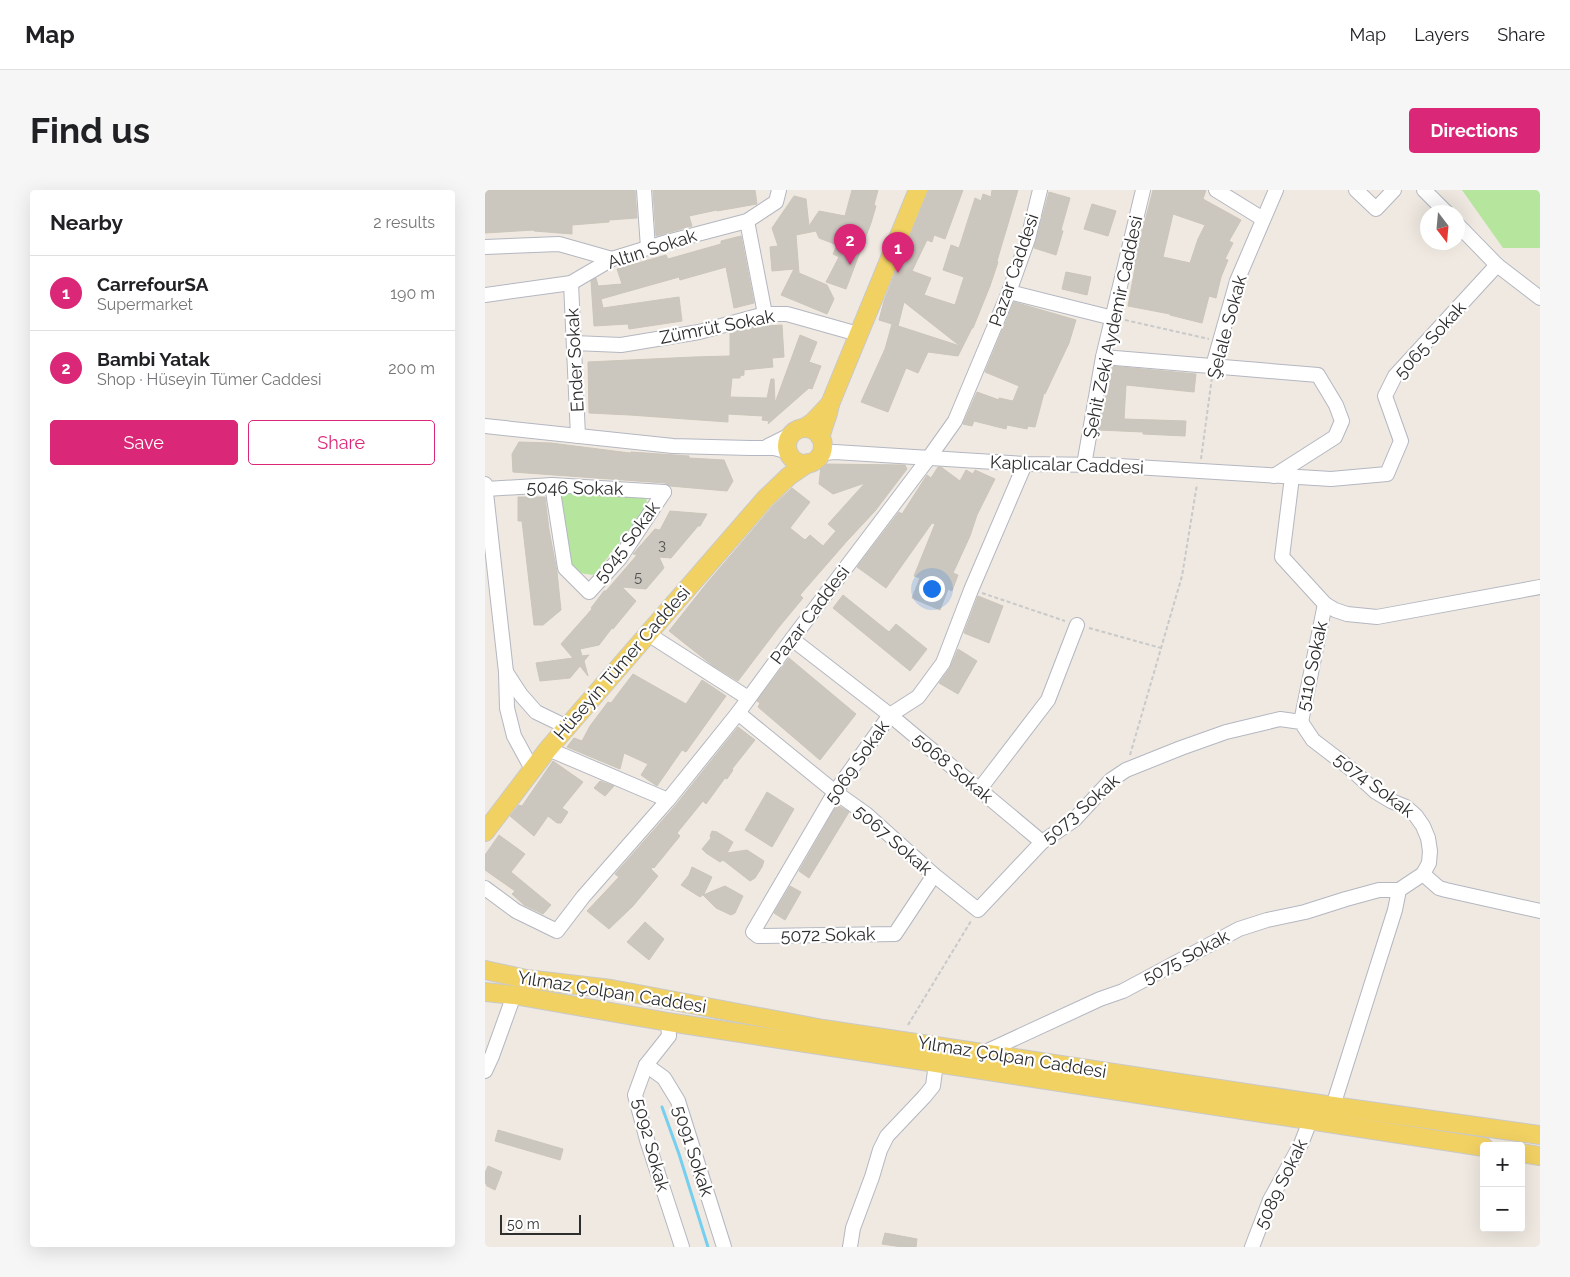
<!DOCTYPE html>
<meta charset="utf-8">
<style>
:root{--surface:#fff;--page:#f6f6f6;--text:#202124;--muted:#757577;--line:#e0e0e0;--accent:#db2777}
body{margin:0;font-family:Raleway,sans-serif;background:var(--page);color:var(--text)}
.controls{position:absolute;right:15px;bottom:15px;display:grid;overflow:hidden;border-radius:5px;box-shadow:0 5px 20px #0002}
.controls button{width:45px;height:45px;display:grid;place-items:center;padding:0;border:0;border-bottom:1px solid var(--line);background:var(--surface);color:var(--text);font:25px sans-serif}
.compass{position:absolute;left:935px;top:15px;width:45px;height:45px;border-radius:50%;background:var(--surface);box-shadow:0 5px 20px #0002;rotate:164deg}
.scale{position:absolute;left:15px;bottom:12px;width:81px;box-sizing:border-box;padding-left:5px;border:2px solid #2e2e2e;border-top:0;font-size:14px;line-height:18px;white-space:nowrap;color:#2e2e2e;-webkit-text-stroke:4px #fff;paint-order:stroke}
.you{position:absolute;left:446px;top:398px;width:18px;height:18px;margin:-12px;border:4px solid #fff;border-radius:50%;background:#1a73e8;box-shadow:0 0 0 8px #1a73e833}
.badge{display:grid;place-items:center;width:32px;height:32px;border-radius:50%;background:var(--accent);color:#fff;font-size:16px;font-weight:700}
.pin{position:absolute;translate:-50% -41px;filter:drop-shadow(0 1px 2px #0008)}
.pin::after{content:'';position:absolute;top:26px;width:18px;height:15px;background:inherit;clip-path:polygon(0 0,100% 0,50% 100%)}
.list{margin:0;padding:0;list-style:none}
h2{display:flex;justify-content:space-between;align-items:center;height:65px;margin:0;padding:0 20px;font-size:21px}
h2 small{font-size:16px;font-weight:400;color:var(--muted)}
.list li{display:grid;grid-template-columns:32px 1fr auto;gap:15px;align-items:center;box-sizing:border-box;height:75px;padding:0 20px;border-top:1px solid var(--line)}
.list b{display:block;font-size:19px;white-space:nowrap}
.list p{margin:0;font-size:16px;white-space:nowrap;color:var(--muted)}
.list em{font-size:16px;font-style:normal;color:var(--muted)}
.actions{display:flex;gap:10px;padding:15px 20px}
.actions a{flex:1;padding:11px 0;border:1px solid var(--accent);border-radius:5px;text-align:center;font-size:18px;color:var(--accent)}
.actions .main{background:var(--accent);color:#fff}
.map{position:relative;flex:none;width:1055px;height:1057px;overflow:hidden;border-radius:5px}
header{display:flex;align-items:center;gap:30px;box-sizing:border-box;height:70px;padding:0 25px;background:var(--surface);border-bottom:1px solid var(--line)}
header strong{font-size:24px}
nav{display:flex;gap:28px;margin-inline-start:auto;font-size:18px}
.intro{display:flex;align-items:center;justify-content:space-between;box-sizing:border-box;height:120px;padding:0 30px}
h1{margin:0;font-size:35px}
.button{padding:12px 22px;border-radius:5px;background:var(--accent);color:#fff;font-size:18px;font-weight:700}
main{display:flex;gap:30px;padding:0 30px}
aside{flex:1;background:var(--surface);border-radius:5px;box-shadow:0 5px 20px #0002}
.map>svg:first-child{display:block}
.green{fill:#b6e59e}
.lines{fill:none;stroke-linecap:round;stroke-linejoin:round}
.stream{stroke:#75cff0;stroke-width:3}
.building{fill:#cbc7bf;stroke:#cbc5ba;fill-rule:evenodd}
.minor-casing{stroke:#b4b7c1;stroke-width:16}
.major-casing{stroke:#c9c9c9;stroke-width:20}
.path{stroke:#c9c9c9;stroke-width:2;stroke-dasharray:4 2.5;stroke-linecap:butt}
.minor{stroke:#fff;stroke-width:14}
.major{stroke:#f2d163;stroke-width:18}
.labels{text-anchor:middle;stroke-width:4.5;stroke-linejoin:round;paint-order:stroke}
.number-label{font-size:15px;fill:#555452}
.street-label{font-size:18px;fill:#2e2e2e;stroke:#fff}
</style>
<header>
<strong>Map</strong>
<nav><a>Map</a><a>Layers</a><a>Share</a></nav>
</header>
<div class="intro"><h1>Find us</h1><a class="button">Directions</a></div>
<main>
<aside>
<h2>Nearby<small>2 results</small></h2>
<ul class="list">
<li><span class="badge">1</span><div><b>CarrefourSA</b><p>Supermarket</p></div><em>190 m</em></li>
<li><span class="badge">2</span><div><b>Bambi Yatak</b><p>Shop · Hüseyin Tümer Caddesi</p></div><em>200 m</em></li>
</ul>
<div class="actions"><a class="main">Save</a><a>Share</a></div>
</aside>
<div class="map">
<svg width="1055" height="1057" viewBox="0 0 1055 1057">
<rect width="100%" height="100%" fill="#efe9e1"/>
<g class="green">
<path d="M977 0H1055V58H1018Z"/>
<path d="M76 301 108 302 161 308 163 316 109 385C102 384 92 384 88 377 82 368 76 313 76 301Z"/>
</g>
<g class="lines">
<path class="stream" d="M177 917 194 964 223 1057"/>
</g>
<g class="building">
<path d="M0 0H150L152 28 124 30V32L87 35V44L49 41V40L0 43Z"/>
<path d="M168 0H270L272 14 232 21V20L204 26 207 36 171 46Z"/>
<path d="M367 0H393L389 15 391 16 386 33 361 99 341 92 354 67 348 64 352 55 334 48 331 41 311 45 314 83 342 95 349 109 342 124 296 105 309 79 287 81 285 57 293 56 287 38 309 6 321 9 324 36 334 21 360 26Z"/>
<path d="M443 0H478L460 49 449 45 447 52 442 50 427 81 446 88 439 105 470 115 479 87 458 80 466 55 474 58 490 8 496 11 498 4 506 7 507 0H533L512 71 513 72 505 96 488 138H487L473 166 443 162 433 183 421 178 403 222 376 212 400 159 407 134 394 130 399 111ZM419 112 475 156 407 134 413 136Z"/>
<path d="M668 0H721L718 9 756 30 744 51 748 53 740 69 743 70 736 87 731 108 724 106 717 133 685 125V124L643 116 650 78 648 77ZM688 24 720 35 713 49 705 73 678 67Z"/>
<path d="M564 2 585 8 576 40 578 41 571 65 549 58Z"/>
<path d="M607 14 631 21 623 46 599 39Z"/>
<path d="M256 46 269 113 249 118 241 77 195 90 194 87 116 109 118 118 194 107 197 131 144 139 143 134 109 136 106 91 111 88 113 96 137 94 132 79 181 65 183 69 236 54V51Z"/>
<path d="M581 82 606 87 602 105 577 99Z"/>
<path d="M529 112 591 130 584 153 560 204 559 203 550 237 543 236 542 239 522 235 521 239 489 231 487 236 478 234 492 202 514 210V208L528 211 534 196 500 182Z"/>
<path d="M297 135 299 167 287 168 288 177 259 180V185L255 186V188H247L245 207 282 208 286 189H289L290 213 315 145 332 152 324 172 336 176 327 199 324 198 283 234 284 231 277 230 278 226 243 224V232L145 225 104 223 103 172 209 167 245 166V143L255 140H265V137H267Z"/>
<path d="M625 176 711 184 709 202 641 195 639 229 701 231 700 246 658 244V242L614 240 621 201H623Z"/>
<path d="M34 252 66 253 145 263 146 262 204 266V268L239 270 248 291 242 301 185 296 180 293 28 282 27 264Z"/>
<path d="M339 274 420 275 422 279 390 321 362 351 315 405 318 408 294 437 253 491 227 475 184 441 222 393 288 316 307 298 325 312 305 338 320 350 325 345 338 356 351 341 343 334 380 293 348 304 334 294 336 275Z"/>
<path d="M453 277H456L475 291 481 280 488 284 490 280 510 289 492 325 485 346 468 383 473 385 467 401 463 399 455 420 427 408 435 388 429 386 450 334 447 333 401 398 372 377 414 322 417 324 442 285 446 288Z"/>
<path d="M33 307H60L64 340 72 382 76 420 58 435H49L37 331H33Z"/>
<path d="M185 321 222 324 215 336H213L186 368 174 367 179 378 161 399 137 397 151 411 128 439 127 438 114 455 95 459 97 466 104 465 99 471 103 486 95 476 85 488 55 491 51 473 88 468 76 454 107 419 106 418 119 401H121L152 365 148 364 170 339 175 340Z"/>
<path d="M358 405 404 442 411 434 442 459 425 481 348 418Z"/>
<path d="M493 406 518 416 504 453 479 443Z"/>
<path d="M473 459 492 471 473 504 454 493 465 478Z"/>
<path d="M304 468 371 524 335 570 273 517 275 513 272 511Z"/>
<path d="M148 484 201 514 217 490 241 506 201 562 197 560 172 596 156 585 163 574 139 563 135 579 82 557 89 548 97 551 105 536 123 512 126 513Z"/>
<path d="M253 537 270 550 247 579 248 580 242 589 240 588 221 614 218 611 192 643 195 646 169 678 168 677 166 679 173 686 148 716 124 739 102 721 134 687 130 684 190 616Z"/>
<path d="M68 571 98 592 77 618 83 622 76 633H72L63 626 49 646 25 626 34 615 37 616Z"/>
<path d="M115 591 129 596 120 606 109 598Z"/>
<path d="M282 602 309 619 287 657 260 640Z"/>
<path d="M352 615 364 622 324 688 314 681Z"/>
<path d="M227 641 232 642 248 652 242 663 262 660 279 671 277 677 270 688 265 691 238 670 235 672 221 663 217 659 226 648 225 646Z"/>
<path d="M14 645 40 664 26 682 66 715 58 724 39 715 27 704 30 701 0 680V665Z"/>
<path d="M207 677 227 687 219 704 215 707 196 695 204 685Z"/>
<path d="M240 696 258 706 250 723 246 725 231 718 218 705Z"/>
<path d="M305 696 316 702 300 730 289 723Z"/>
<path d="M160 732 179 749 164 770 142 752Z"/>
<path d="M13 940 78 959 75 970 10 951Z"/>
<path d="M3 976 17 982 10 1000 2 996 0 992V983Z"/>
<path d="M400 1043 432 1049 431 1057H417L397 1054Z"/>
</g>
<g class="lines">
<defs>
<g id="minor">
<path d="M159 0 163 58"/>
<path d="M731 0 778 29"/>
<path d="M871 0 891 19 909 0"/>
<path d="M939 0 961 22"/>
<path d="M262 31 280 124"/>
<path d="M972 34 1012 75 1055 108"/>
<path d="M0 57 74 54 127 69"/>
<path d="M86 93 93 246"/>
<path d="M524 102 628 128"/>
<path d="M0 105 86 93 127 69 182 52 262 31 291 12 294 0"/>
<path d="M89 153 136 155 214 142 280 124H302L373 144"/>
<path d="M618 167 833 185 851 215 857 231 850 247 789 286"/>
<path d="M728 176 752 91 791 0"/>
<path d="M0 236 188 256 265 258H289L304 262"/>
<path d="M283 256 307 244"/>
<path d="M335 266 340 263 350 262 540 274 618 275 830 288 846 289 902 284 916 251 900 206 910 186 1012 75"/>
<path d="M599 275 618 167 658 0"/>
<path d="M807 287 797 367 840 414 850 420 862 424 892 427 1055 397"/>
<path d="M0 294 21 482 22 518 29 546 47 579"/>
<path d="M67 295 80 378 104 402 135 368 179 302"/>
<path d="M1 299 67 295 179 302"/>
<path d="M163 444 263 508"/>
<path d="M307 449 405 525 557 652"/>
<path d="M21 482 36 505 51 522 82 537"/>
<path d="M253 523 350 602 381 624 449 685 493 720 557 652 589 630 626 590 641 580 696 558 741 542 795 529 816 532 828 550 866 579 891 602 906 611 921 617 931 626 938 636 943 648 945 661 944 673 938 684 914 700 910 720 848 916"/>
<path d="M816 532 840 414"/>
<path d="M63 559 183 610"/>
<path d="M494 600 563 510 592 435"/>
<path d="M938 684 954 698 961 700 1055 721"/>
<path d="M449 685 410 744 273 746 268 742 350 602 405 525 433 507 458 473 486 400 540 274"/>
<path d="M0 698 31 721 72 741 98 707 183 610 253 523 307 449 443 269 470 231 524 102 543 49 555 0"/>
<path d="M183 832 184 846 161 875 150 905 162 950 197 1057"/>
<path d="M498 863 615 809 638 801 754 739 782 730 820 722 861 709 894 700H914"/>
<path d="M161 875 179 888 193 911 239 1057"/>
<path d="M0 881 7 866 29 805"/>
<path d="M365 1057 368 1038 387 987 395 960 402 946 439 907 448 896 451 873"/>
<path d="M767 1057 785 1010 816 954 825 931"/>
</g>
<g id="major">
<path d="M345 214 433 0"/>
<path d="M319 238 328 232 345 214 343 223 335 247"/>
<circle cx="320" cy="256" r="18"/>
<path d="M0 642 63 559 280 309 304 286 323 273"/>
<path d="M0 780 41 789 126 799 338 839 848 916 1055 945"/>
<path d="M0 802 29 805 183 832 999 957"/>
<path d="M1036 963 1055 966"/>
</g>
</defs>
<use href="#minor" class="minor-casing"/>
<use href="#major" class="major-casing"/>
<g class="path">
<path d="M640 130 724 149"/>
<path d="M716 269 727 187"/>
<path d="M497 403 580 431"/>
<path d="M604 438 676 458"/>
<path d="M645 565 697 386 712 294"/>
<path d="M423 835 486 731"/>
</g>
<use href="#minor" class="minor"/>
<use href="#major" class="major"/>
</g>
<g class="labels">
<g class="number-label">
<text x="177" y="360">3</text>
<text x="153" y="392">5</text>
</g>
<g class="street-label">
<text transform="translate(167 59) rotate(-18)" y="6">Altın Sokak</text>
<text transform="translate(529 80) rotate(-71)" y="6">Pazar Caddesi</text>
<text transform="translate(232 137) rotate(-11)" y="6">Zümrüt Sokak</text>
<text transform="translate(628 137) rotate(-78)" y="6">Şehit Zeki Aydemir Caddesi</text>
<text transform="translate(742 137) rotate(-75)" y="6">Şelale Sokak</text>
<text transform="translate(945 150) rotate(-48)" y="6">5065 Sokak</text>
<text transform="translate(90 170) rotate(-93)" y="6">Ender Sokak</text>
<text transform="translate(582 275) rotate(2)" y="6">Kaplıcalar Caddesi</text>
<text transform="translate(90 298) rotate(1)" y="6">5046 Sokak</text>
<text transform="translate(142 352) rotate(-53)" y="6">5045 Sokak</text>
<text transform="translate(325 425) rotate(-53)" y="6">Pazar Caddesi</text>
<text transform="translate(137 473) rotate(-49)" y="6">Hüseyin Tümer Caddesi</text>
<text transform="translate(827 476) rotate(-78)" y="6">5110 Sokak</text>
<text transform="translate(372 572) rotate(-55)" y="6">5069 Sokak</text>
<text transform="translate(468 578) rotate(40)" y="6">5068 Sokak</text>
<text transform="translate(889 595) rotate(37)" y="6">5074 Sokak</text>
<text transform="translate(596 619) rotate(-41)" y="6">5073 Sokak</text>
<text transform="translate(408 650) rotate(41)" y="6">5067 Sokak</text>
<text transform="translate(343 745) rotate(-1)" y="6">5072 Sokak</text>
<text transform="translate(701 767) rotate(-28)" y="6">5075 Sokak</text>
<text transform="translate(127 802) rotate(9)" y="6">Yılmaz Çolpan Caddesi</text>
<text transform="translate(527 867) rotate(9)" y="6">Yılmaz Çolpan Caddesi</text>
<text transform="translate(166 955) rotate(75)" y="6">5092 Sokak</text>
<text transform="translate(208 961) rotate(72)" y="6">5091 Sokak</text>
<text transform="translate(796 994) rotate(-64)" y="6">5089 Sokak</text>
</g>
</g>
</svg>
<div class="controls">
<button>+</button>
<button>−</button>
</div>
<svg class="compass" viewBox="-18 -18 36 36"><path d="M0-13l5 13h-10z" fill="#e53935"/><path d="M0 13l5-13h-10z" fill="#757577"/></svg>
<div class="scale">50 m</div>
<div class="you"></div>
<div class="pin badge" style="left:413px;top:83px">1</div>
<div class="pin badge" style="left:365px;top:75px">2</div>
</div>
</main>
